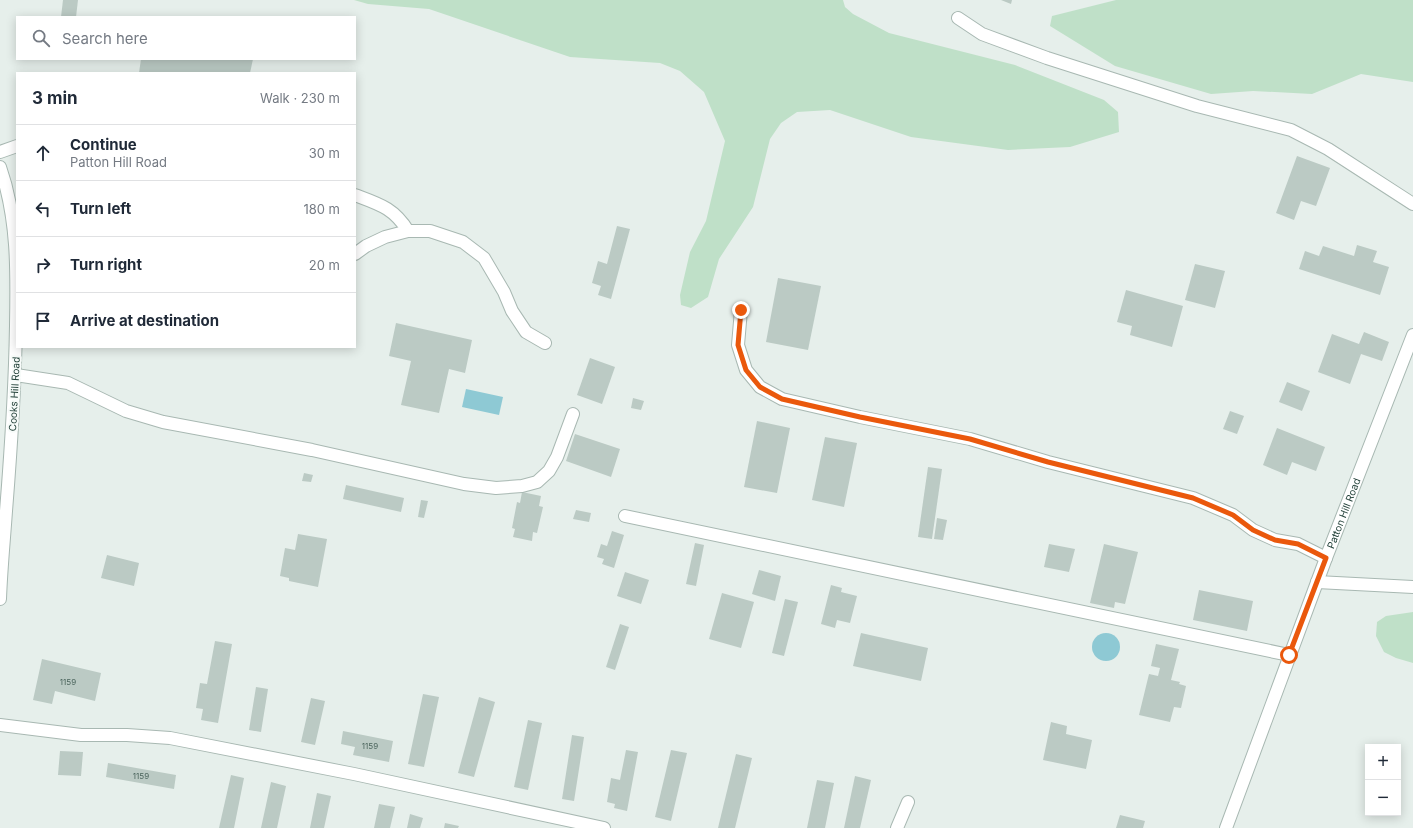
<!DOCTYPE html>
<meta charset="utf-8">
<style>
:root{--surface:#fff;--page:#f6f6f7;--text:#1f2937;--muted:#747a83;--line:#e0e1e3}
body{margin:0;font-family:Inter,sans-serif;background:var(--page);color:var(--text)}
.controls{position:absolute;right:12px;bottom:12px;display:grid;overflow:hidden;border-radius:0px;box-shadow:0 2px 10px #0003}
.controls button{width:36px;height:36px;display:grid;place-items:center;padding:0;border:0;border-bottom:1px solid var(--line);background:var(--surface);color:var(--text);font:20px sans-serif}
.stop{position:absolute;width:12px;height:12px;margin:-9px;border:3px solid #ea580c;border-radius:50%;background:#fff}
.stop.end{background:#ea580c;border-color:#fff;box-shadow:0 1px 4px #0008}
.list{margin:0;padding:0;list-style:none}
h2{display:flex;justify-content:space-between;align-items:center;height:52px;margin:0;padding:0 16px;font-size:17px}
h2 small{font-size:13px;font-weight:400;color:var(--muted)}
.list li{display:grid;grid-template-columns:26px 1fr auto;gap:12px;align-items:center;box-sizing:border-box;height:56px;padding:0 16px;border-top:1px solid var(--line)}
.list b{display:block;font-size:15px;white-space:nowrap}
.list p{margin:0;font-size:13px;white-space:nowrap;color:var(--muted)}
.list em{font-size:13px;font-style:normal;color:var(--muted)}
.icon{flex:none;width:22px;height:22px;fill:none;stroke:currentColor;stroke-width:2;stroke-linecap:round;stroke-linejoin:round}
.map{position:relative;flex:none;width:1413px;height:828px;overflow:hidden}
.search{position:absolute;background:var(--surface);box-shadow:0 2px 10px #0003;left:16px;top:16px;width:340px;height:44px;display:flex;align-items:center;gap:10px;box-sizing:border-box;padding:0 14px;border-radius:0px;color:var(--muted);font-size:15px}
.panel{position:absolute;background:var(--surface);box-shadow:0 2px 10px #0003;left:16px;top:72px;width:340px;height:276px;border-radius:0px}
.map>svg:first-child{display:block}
.green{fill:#bfe0c8}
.water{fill:#8ec9d4}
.building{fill:#bbcac4}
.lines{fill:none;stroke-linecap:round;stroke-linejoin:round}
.minor-casing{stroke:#a8b8b2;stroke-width:14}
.minor{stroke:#fff;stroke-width:12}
.route{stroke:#ea580c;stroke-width:5}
.labels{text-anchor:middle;stroke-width:4;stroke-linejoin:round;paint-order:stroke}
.number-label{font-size:8px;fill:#4a645c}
.street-label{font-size:10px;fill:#24423a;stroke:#f7fbf9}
</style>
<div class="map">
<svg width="1413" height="828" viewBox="0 0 1413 828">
<rect width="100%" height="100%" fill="#e6efeb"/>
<g class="green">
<path d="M354 0H843L845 7 853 14 889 33 1015 65 1104 100 1118 112 1119 132 1070 147 1008 150 911 137 830 110 797 112 781 123 770 139 753 207 719 259 708 297 691 308 681 305 680 295 690 252 706 221 725 141 704 92 680 71 660 63 570 57 429 9 368 4Z"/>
<path d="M1116 0H1413V82L1361 74 1312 94 1253 91 1211 94 1115 66 1050 26 1052 16Z"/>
<path d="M1413 612V663L1396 658 1384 652 1376 636 1377 622 1386 616Z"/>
</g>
<g class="water">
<path d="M466 389 503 397 499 415 462 407Z"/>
<circle cx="1106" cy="647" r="14"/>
</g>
<g class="building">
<path d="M63 0H78L76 17H61Z"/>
<path d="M1001 0H1012L1011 4Z"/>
<path d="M141 59H253L250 73H139Z"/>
<path d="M1297 156 1330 168 1316 206 1301 201 1294 220 1276 213Z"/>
<path d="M617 226 630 229 611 299 598 295 601 286 592 283 598 261 607 264Z"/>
<path d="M1357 245 1377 251 1373 262 1389 267 1380 295 1299 269 1305 251 1319 256 1323 246 1354 256Z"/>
<path d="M1195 264 1225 271 1215 308 1185 300Z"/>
<path d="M778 278 821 286 808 350 766 342Z"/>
<path d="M1126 290 1183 306 1172 347 1130 335 1132 326 1117 322Z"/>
<path d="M396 323 472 340 465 373 449 369 439 413 401 405 411 361 389 356Z"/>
<path d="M1364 332 1389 342 1382 361 1361 354 1350 384 1318 372 1332 334 1359 344Z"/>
<path d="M590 358 615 367 602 404 577 395Z"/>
<path d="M1287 382 1310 391 1302 411 1279 402Z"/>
<path d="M633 398 644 401 641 410 631 408Z"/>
<path d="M1230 411 1244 416 1237 434 1223 429Z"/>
<path d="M757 421 790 428 777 493 744 487Z"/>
<path d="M1277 428 1325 447 1316 471 1292 462 1287 475 1263 465Z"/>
<path d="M575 434 620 449 611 477 566 461Z"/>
<path d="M825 437 857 443 844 507 812 500Z"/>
<path d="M928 467 942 469 932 539 918 537Z"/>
<path d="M304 473 313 475 311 482 302 481Z"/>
<path d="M346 485 404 498 401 512 343 499Z"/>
<path d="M522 492 541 496 539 506 543 507 537 533 533 532 532 541 513 537 515 529 512 528 517 502 520 503Z"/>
<path d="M421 500 428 501 424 518 418 517Z"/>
<path d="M576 510 591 513 589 522 573 519Z"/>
<path d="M937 518 947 520 943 540 934 539Z"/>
<path d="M612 531 624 535 614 568 602 564 604 559 597 557 601 544 607 546Z"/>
<path d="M298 534 327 539 318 587 289 581V578L280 576 285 548 295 550Z"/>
<path d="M695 543 704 545 696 586 686 584Z"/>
<path d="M1049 544 1075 549 1069 572 1044 567Z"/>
<path d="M1104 544 1138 552 1125 604 1115 602 1114 608 1090 603Z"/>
<path d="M107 555 139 563 134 586 101 578Z"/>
<path d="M759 570 781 576 775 601 752 594Z"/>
<path d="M625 572 649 580 641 604 617 596Z"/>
<path d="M831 585 842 588 841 592 857 596 850 623 837 620 835 628 821 624Z"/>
<path d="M1199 590 1253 601 1247 631 1193 620Z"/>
<path d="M722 593 754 602 741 648 709 639Z"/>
<path d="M785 599 798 602 784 656 772 653Z"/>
<path d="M620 624 629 627 615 670 606 667Z"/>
<path d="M861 633 928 648 921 681 853 666Z"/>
<path d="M215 641 232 644 218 723 201 720 203 709 196 708 200 683 207 684Z"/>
<path d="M1156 644 1179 649 1171 680 1180 682 1179 684 1186 686 1181 708 1174 707 1170 722 1139 715 1149 674 1158 676 1160 668 1151 666Z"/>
<path d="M42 659 101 673 95 701 55 691 52 704 33 700Z"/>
<path d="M256 687 268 689 261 732 249 730Z"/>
<path d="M423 694 439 697 424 767 408 764Z"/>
<path d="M479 697 495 702 474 777 458 773Z"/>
<path d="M311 698 325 701 315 745 301 742Z"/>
<path d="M528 720 542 723 528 790 514 787Z"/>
<path d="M1051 722 1067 726 1066 734 1092 740 1086 769 1043 760Z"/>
<path d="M343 731 393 741 389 762 353 755 355 747 341 744Z"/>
<path d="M572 735 584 737 574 801 562 799Z"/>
<path d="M626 750 638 752 627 811 614 808 615 804 607 802 611 778 620 780Z"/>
<path d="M671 750 687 753 671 821 655 817Z"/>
<path d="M60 751 83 752 81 776 58 775Z"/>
<path d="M736 754 752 758 735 828H718Z"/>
<path d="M108 763 176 775 174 789 106 777Z"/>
<path d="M231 775 244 778 234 828H219Z"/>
<path d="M855 776 871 780 860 828H844Z"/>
<path d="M817 780 834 783 825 828H807Z"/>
<path d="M271 782 286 786 277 828H261Z"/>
<path d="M317 793 331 796 324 828H310Z"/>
<path d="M379 804 395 807 390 828H374Z"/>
<path d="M410 814 423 818 420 828H407Z"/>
<path d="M1120 815 1145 821 1143 828H1116Z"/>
<path d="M445 823 459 826 458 828H444Z"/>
</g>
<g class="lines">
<defs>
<g id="minor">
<path d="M958 18 982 34 1047 58 1197 106 1291 130 1328 149 1413 204"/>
<path d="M0 152 17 146"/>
<path d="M0 167C18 218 17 273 16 326 15 388 11 449 6 511 4 540 1 570 0 599"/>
<path d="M355 195C379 204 394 208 408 231"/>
<path d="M355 254 366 246 385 237 408 231H430L463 242 484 258 504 292 512 311 526 332 545 343"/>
<path d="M741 310 738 345 746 370 760 387 782 399 860 417 970 439 1048 462 1193 498 1233 515 1253 530 1275 540 1298 544 1326 558"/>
<path d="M16 375 68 383 126 411 163 422 312 450 464 484 496 488 522 486 537 482 549 471 557 457 573 414"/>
<path d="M625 516 1289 655"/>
<path d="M1317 582 1413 587"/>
<path d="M0 725 81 735H127L170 738 354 774 604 828"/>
<path d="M897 828 908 802"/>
<path id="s1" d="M1226 828 1326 558 1413 335"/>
</g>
</defs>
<use href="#minor" class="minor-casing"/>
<use href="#minor" class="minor"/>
</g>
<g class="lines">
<path class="route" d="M741 310 738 345 746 370 760 387 782 399 860 417 970 439 1048 462 1193 498 1233 515 1253 530 1275 540 1298 544 1326 558 1289 655"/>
</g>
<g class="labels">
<g class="number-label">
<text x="68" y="685">1159</text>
<text x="370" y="749">1159</text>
<text x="141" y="779">1159</text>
</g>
<g class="street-label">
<text transform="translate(14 394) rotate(-87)" y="4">Cooks Hill Road</text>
<text dy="4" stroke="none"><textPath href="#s1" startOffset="336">Patton Hill Road</textPath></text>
</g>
</g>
</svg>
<div class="controls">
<button>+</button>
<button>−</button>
</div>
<div class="stop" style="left:1289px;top:655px"></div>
<div class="stop end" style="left:741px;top:310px"></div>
<div class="search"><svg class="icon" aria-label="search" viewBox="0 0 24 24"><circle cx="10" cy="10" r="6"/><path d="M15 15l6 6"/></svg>Search here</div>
<section class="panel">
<h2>3 min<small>Walk · 230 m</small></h2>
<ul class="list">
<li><svg class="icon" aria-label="ahead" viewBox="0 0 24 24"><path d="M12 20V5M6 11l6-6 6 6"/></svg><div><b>Continue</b><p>Patton Hill Road</p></div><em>30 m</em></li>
<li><svg class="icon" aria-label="left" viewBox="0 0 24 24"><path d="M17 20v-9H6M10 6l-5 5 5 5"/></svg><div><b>Turn left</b></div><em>180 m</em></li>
<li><svg class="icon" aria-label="right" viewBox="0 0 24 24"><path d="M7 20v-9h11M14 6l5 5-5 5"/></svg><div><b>Turn right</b></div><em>20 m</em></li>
<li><svg class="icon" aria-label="arrive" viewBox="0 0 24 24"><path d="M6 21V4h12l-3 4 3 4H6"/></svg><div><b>Arrive at destination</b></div></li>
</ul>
</section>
</div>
